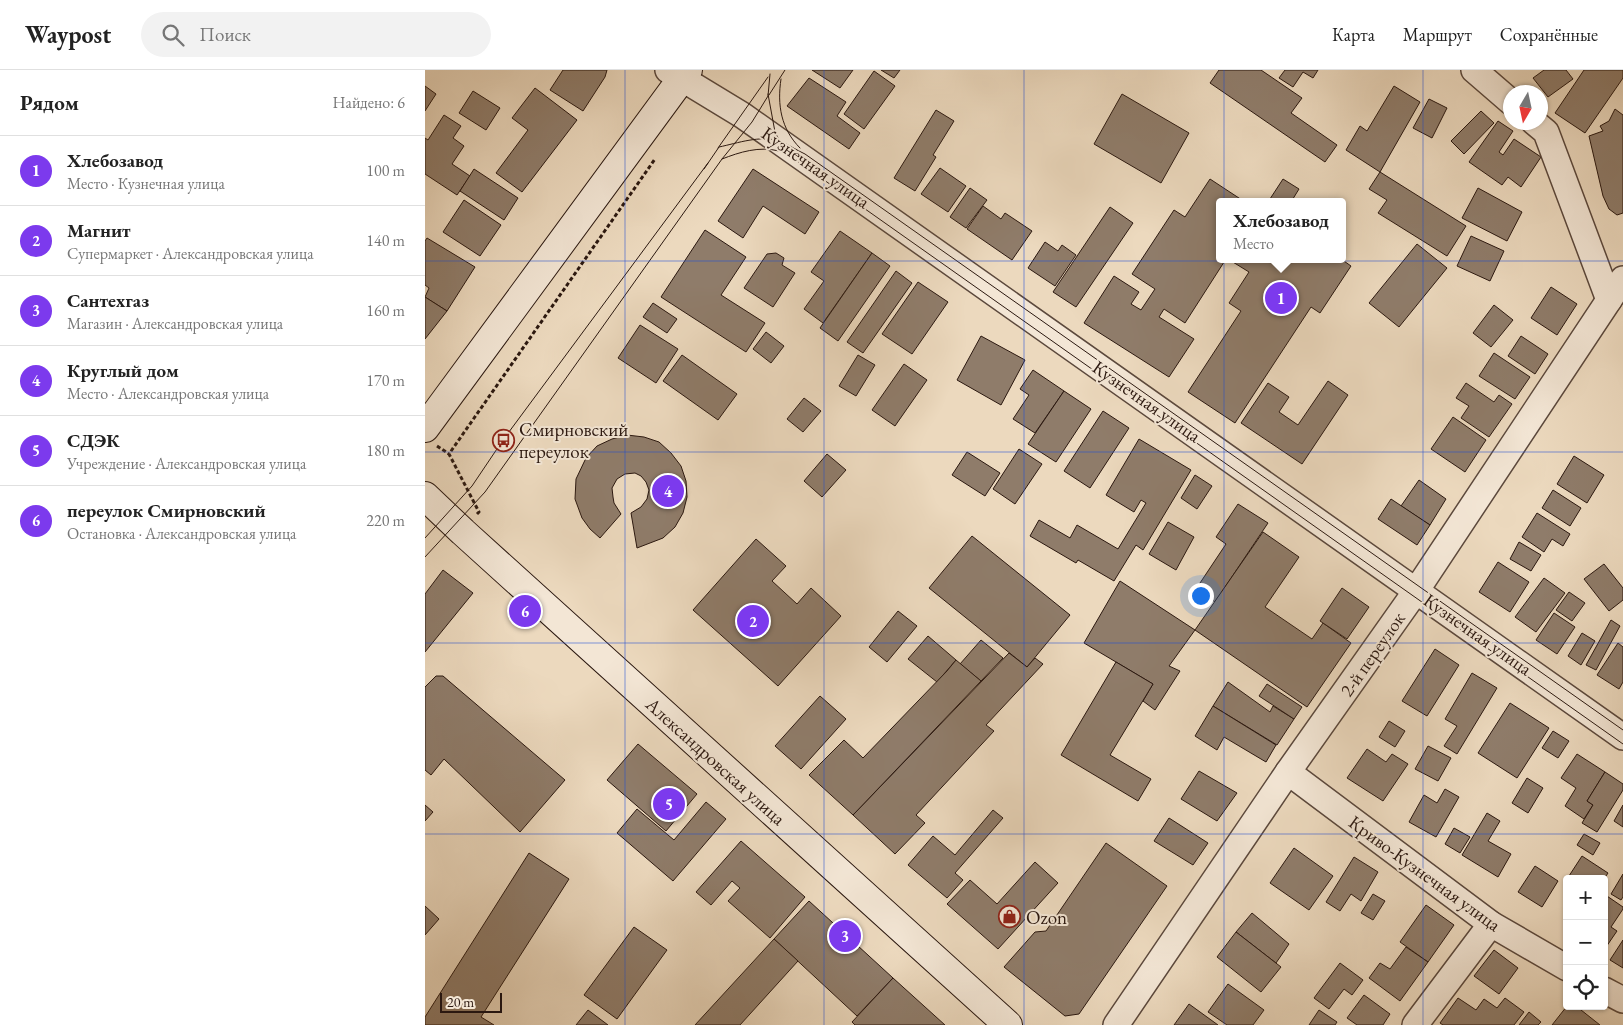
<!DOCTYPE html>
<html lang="ru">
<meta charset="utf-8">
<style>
:root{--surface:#fff;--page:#f2f2f2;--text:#222;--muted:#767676;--line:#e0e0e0;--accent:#7c3aed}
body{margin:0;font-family:"EB Garamond",serif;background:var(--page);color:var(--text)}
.controls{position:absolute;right:15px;bottom:15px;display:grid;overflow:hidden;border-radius:5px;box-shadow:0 1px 4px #0004}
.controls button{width:45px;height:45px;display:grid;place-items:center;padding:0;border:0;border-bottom:1px solid var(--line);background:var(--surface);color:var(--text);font:25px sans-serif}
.compass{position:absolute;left:1078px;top:15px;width:45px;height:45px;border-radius:50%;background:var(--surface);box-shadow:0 1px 4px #0004;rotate:189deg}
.scale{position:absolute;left:15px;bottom:12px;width:62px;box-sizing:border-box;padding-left:5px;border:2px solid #2b1810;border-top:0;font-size:14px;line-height:18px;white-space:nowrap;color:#2b1810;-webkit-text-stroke:4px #f3e6d5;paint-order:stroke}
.you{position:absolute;left:775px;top:525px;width:18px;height:18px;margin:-12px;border:4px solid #fff;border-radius:50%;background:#1a73e8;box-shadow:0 0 0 8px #1a73e833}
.badge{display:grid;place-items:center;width:32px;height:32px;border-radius:50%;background:var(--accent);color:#fff;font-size:16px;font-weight:700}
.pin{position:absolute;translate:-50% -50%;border:2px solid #fff;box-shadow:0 1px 5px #0006}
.popup{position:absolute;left:791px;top:128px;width:130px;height:65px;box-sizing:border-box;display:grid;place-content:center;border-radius:5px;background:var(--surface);filter:drop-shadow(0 1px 4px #0005);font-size:16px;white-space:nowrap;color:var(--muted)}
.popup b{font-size:19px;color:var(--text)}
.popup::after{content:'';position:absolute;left:50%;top:100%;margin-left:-10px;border:10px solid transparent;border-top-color:var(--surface)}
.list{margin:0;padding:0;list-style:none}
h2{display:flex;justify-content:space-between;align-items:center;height:65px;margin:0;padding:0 20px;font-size:21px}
h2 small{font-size:16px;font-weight:400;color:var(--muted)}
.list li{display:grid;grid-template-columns:32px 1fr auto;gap:15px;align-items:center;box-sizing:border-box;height:70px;padding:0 20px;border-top:1px solid var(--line)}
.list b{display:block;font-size:19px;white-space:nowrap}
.list p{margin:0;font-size:16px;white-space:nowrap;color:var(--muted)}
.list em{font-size:16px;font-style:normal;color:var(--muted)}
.icon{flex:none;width:28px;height:28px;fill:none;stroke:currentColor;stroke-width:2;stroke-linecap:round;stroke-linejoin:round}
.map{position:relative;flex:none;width:1198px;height:955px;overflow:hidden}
header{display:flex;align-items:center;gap:30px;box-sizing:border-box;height:70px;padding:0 25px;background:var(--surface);border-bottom:1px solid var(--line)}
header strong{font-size:24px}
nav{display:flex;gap:28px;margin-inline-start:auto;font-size:18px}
.search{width:350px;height:45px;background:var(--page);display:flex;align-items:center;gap:12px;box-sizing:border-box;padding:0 18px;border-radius:28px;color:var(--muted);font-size:19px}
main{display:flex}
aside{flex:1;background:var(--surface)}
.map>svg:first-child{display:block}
.building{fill:#8f7c6a;stroke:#2b1810}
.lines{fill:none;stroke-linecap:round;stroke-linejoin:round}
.minor-casing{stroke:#5b483c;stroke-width:28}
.secondary-casing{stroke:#2b1810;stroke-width:30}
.path{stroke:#2b1810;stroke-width:3;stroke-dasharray:4 2.5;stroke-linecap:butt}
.minor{stroke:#f3e6d5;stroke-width:25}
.secondary{stroke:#f3e6d5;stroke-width:28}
.tram{stroke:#2b1810;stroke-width:1}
.grid{fill:none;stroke:#1d4ed8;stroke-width:1;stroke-opacity:0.55}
.labels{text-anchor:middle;stroke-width:4;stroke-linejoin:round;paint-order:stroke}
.street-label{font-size:19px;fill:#2b1810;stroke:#f3e6d5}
.poi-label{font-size:19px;fill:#2b1810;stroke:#f3e6d5;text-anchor:start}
</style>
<header>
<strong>Waypost</strong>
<div class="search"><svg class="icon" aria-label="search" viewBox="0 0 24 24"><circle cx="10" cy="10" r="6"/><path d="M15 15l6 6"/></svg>Поиск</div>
<nav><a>Карта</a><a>Маршрут</a><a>Сохранённые</a></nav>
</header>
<main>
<aside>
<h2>Рядом<small>Найдено: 6</small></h2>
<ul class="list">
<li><span class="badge">1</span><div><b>Хлебозавод</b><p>Место · Кузнечная улица</p></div><em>100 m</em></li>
<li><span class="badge">2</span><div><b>Магнит</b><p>Супермаркет · Александровская улица</p></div><em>140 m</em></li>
<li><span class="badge">3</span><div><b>Сантехгаз</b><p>Магазин · Александровская улица</p></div><em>160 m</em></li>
<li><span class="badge">4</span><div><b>Круглый дом</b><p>Место · Александровская улица</p></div><em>170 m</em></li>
<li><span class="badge">5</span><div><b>СДЭК</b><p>Учреждение · Александровская улица</p></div><em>180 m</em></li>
<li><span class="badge">6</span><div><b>переулок Смирновский</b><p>Остановка · Александровская улица</p></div><em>220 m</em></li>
</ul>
</aside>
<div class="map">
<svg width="1198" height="955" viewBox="0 0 1198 955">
<rect width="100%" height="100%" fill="#ecd9be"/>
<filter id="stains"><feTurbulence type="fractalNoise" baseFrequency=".004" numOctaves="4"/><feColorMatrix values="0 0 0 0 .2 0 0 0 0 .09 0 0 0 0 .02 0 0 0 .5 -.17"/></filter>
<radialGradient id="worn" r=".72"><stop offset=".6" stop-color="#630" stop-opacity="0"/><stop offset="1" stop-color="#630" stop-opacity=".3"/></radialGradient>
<g class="building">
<path d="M138 0H182L180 7 158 41 125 20Z"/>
<path d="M387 0H428L415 18Z"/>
<path d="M456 0H475L469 8Z"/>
<path d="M794 0H836L877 28 866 43 912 75 900 92 785 13Z"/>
<path d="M860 0H893L888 8 878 2 868 17 854 8Z"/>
<path d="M1119 0H1141L1148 9 1123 27 1108 8Z"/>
<path d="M1159 0H1198V8L1160 63 1130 43Z"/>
<path d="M449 1 470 16 439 59 419 44Z"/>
<path d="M384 8 421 32 412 46 435 63 424 79 362 36Z"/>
<path d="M0 16 11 24 0 41Z"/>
<path d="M969 16 995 32 955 102 921 80 935 56 942 61Z"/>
<path d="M110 18 152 50 97 122 71 103 103 60 87 48Z"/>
<path d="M48 21 75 38 61 60 34 43Z"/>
<path d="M697 24 764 63 736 113 669 74Z"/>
<path d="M1004 29 1022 38 1007 68 988 58Z"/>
<path d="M1190 39 1198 45V143L1192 145 1184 139 1178 126 1164 66 1178 61 1175 56 1184 51Z"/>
<path d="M511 40 529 51 508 85 511 87 490 121 469 108Z"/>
<path d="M1056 41 1069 53 1039 84 1026 71Z"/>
<path d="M19 45 36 56 28 68 39 76 27 94 45 106 32 125 0 104V68L3 70Z"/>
<path d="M1073 51 1088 61 1074 82 1078 85 1089 69 1116 87 1096 117 1083 107 1077 115 1044 92Z"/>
<path d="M515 98 541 116 523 142 496 124Z"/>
<path d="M49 99 93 128 79 150 35 121Z"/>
<path d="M328 99 394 142 380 164 338 136 318 168 293 151Z"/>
<path d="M955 102 1041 156 1022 186 953 143 962 130 944 119Z"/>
<path d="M785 109 820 132H795V189H801L760 253 739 239 734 247 769 269 744 307 659 253 689 206 714 222 706 234 716 240 730 219 707 204 749 140 760 147Z"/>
<path d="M858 109 874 119 866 132H843Z"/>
<path d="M545 118 562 130 541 158 525 147Z"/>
<path d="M1053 118 1097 142 1082 171 1037 148Z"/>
<path d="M39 130 76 155 55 186 18 162Z"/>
<path d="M558 136 576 149 580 143 607 161 587 190 542 159Z"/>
<path d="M685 137 708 153 651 237 628 222Z"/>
<path d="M280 160 321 187 296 225 340 253 321 282 236 227Z"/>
<path d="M415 161 447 183 398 253 379 239 399 211 386 202Z"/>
<path d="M1046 166 1079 181 1065 211 1032 196Z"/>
<path d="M2 168 50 197 22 241 0 227 4 218 0 215V171Z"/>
<path d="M620 172 633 181 637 175 651 185 630 216 603 198Z"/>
<path d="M992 174 1022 198 974 257 944 233Z"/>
<path d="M351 183 359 188 357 195 370 203 348 237 319 218 342 184Z"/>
<path d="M447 183 465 196 413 271 395 258Z"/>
<path d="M803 189H916L926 196 895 243 886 237 810 353 763 322 816 241 804 233 824 202Z"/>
<path d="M471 201 487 213 438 283 422 272Z"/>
<path d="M493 212 523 232 487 284 457 264Z"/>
<path d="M1126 217 1152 234 1132 265 1106 248Z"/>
<path d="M0 227 22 241 0 269Z"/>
<path d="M228 233 252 249 242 263 218 247Z"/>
<path d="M1069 235 1088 250 1066 277 1048 263Z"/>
<path d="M215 255 253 279 231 313 193 288Z"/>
<path d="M341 262 359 276 346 293 328 279Z"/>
<path d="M556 266 600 290 576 335 532 310Z"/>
<path d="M1096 266 1123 284 1110 304 1083 286Z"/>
<path d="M1069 283 1105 307 1090 329 1054 306Z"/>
<path d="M257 285 312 324 293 350 238 311Z"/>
<path d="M433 285 450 295 431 326 414 316Z"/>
<path d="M479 294 502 310 470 356 447 340Z"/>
<path d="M608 300 639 321 610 363 588 349 604 325 595 319Z"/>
<path d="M903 311 923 325 877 394 816 353 843 313 864 327 854 342 873 355Z"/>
<path d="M1041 313 1069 332 1074 325 1087 334 1064 367 1036 348 1044 336 1031 328Z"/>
<path d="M639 321 666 339 631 392 603 374Z"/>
<path d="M379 328 396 341 378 362 362 349Z"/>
<path d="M678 341 704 358 665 418 639 401Z"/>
<path d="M1028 347 1061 370 1040 402 1006 379Z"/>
<path d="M202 365 219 367 234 372 246 383 256 396 261 411 262 427 258 443 250 457 238 468 212 478 206 443 216 437 222 429 224 420 221 412 216 406 210 403 200 404 192 409 187 418 188 427 189 433 196 444 175 468 165 459 157 448 150 429 151 409 161 388 172 376 187 369Z"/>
<path d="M714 369 766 400 718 480 711 475 689 511 653 490 651 493 605 466 614 450 645 468 652 455 693 479 721 433 716 430 709 442 681 425Z"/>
<path d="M594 379 617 394 590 434 568 419Z"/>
<path d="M542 382 575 403 560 426 527 405Z"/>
<path d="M402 384 421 400 397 427 379 411Z"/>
<path d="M1149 386 1179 405 1162 433 1132 414Z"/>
<path d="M770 405 787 416 772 439 756 428Z"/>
<path d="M994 410 1021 429 1005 455 976 436Z"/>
<path d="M1128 420 1156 438 1145 456 1117 438Z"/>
<path d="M966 429 1005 455 992 475 953 449Z"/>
<path d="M813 434 843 453 790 532 771 519 801 474 791 467Z"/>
<path d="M1112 443 1145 464 1138 476 1127 469 1119 482 1097 467Z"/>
<path d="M743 452 769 467 751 500 724 484Z"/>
<path d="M838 462 874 487 840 537 887 569 898 553 926 573 882 637 770 560Z"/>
<path d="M547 466 645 545 602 597 504 518Z"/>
<path d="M331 469 361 496 347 511 372 534 386 518 416 546 353 616 268 540Z"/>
<path d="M1094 472 1116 485 1106 501 1085 489Z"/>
<path d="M1073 492 1104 512 1085 542 1054 522Z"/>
<path d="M1179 494 1198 518V530L1184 541 1159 509Z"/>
<path d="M18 500 48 523 0 582V524Z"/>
<path d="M1119 508 1140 523 1111 562 1090 547Z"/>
<path d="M695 511 770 560 744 596 755 601 730 640 718 631 728 614 659 573Z"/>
<path d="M917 518 944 537 922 569 895 551Z"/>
<path d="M1144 522 1160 533 1147 551 1131 540Z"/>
<path d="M473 541 492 556 462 592 444 577Z"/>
<path d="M1129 543 1150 557 1132 584 1111 570Z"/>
<path d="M1186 550 1195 556 1171 600 1161 595Z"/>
<path d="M1157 563 1170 571 1156 595 1143 586Z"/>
<path d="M503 566 531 590 512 612 483 589Z"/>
<path d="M556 570 578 588 556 611 535 594Z"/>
<path d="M1193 573 1198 577V612L1194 619 1172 605Z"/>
<path d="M1010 579 1034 595 1002 646 977 631Z"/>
<path d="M584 583 602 597 610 588 618 594 561 655 569 661 491 745 500 753 470 784 428 745Z"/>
<path d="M531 590 556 611 428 745 384 705 419 670 438 688 522 601Z"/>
<path d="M691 592 728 614 685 685 726 709 713 731 636 685Z"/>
<path d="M1047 603 1072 618 1032 684 1019 676 1032 656 1020 649Z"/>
<path d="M11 606H18L140 710 95 762 19 689 6 705 0 700V617Z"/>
<path d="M803 612 845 642 848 636 869 649 852 675 788 636Z"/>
<path d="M842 614 877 637 869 649 834 626Z"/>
<path d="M395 626 421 649 376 699 350 676Z"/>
<path d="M1085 633 1124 658 1092 708 1053 683Z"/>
<path d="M788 636 851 675 841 692 799 667 792 680 770 666Z"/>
<path d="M964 651 980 661 970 677 954 667Z"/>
<path d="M1128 661 1144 671 1133 688 1117 678Z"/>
<path d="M213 674 272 724 241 761 182 710Z"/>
<path d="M1003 676 1026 688 1013 711 990 699Z"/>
<path d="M942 679 961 692 967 684 983 694 958 731 922 708Z"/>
<path d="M1152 684 1180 702 1162 731 1168 735 1159 749 1140 736 1151 718 1136 708Z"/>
<path d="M774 701 812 723 792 751 756 729Z"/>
<path d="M1180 702 1198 714V720L1172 762 1157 753 1168 735 1162 731Z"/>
<path d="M1102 708 1118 718 1103 743 1087 733Z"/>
<path d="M1020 719 1034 727 1011 767 984 752 999 725 1012 733Z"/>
<path d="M281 732 301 749 248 811 192 763 212 739 249 770Z"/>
<path d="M0 735 8 742 0 751Z"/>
<path d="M1198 735V757L1189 751Z"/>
<path d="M568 740 578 748 530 803 538 810 522 828 483 795 508 766 530 785Z"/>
<path d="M1062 743 1075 751 1063 771 1086 784 1073 807 1037 785Z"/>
<path d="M744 748 783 773 768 795 729 771Z"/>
<path d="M1029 758 1045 767 1035 783 1020 774Z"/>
<path d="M1159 764 1175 773 1168 785 1152 775Z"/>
<path d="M316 771 380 827 345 868 303 831 315 818 307 811 286 835 271 822Z"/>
<path d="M681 773 742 816 654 944 640 946 579 897 610 862 621 861Z"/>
<path d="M869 778 908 806 884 840 845 813Z"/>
<path d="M104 783 144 809 56 947 69 955H0V947Z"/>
<path d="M1157 786 1183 803 1179 809H1142Z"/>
<path d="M929 787 953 802 936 831 926 824 915 841 901 832Z"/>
<path d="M610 792 633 813 573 879 522 834 545 810 572 834Z"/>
<path d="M1110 796 1133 811 1117 837 1093 822Z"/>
<path d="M1198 804V827L1196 830 1186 824Z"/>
<path d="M948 824 960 831 948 850 936 843Z"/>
<path d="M1179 824 1198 837V839L1186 857 1192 861 1179 880Z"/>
<path d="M384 831 468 908 432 946 349 869Z"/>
<path d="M1001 835 1029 855 1003 892 975 872Z"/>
<path d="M0 836 14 849 0 865Z"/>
<path d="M827 843 864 874 851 893 811 862Z"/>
<path d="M209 857 242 880 192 949 159 925Z"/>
<path d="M811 862 856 897 836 922 792 887Z"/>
<path d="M349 869 373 891 315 955H270Z"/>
<path d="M1198 870V898L1185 890Z"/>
<path d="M981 877 1003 892 975 931 944 908 955 893 965 899Z"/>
<path d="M1069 880 1093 898 1074 924 1049 906Z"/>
<path d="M915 893 938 910 927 925 919 919 904 939 889 928Z"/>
<path d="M468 908 520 955H430L427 952Z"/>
<path d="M803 914 839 940 828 955H802L783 942Z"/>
<path d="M939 925 965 944 958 955H932L922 948Z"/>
<path d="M1033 928 1051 940 1059 929 1072 938 1080 928 1099 942 1089 955H1018L1015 953Z"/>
<path d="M764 934 793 955H749Z"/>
<path d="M1142 936H1151L1175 955H1127Z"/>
<path d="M163 940 183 955H151Z"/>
<path d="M894 940 912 952 910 955H884Z"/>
<path d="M1104 942 1116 952 1113 955H1094Z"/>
</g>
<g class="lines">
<defs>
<g id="minor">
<path d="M243 0 317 45 1198 667"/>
<path d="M1049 0 1086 32"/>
<path d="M1109 52 1121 62 1184 230"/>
<path d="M863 702 1066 854 1142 898"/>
<path d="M1179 920 1198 930"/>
<path d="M691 955 863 702 991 521 1198 209"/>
<path d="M990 955 1066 854"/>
</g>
<g id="secondary">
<path d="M0 358 263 0"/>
<path d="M0 426 38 462 583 955"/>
</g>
</defs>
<use href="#minor" class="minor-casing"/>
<use href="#secondary" class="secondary-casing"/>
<g class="path">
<path d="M12 376 24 384"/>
<path d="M52 444 54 442 24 384 230 89"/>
</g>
<use href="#minor" class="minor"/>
<use href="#secondary" class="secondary"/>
<g class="tram">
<path d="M356 9C352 35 356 59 375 78"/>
<path d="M343 24 350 62 356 74"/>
<path d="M344 25 360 0"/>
<path d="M293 78 343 7"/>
<path d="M297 89C315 82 334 76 354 81 361 83 368 89 375 93L1198 674"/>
<path d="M279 99 294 77C313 73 335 65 354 71 363 74 371 80 380 84L1198 660"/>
<path d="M0 468 47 416 78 370 283 93"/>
<path d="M0 487 60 422 297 89 327 52 343 26 345 4"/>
</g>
</g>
<path class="grid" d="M200 0V955M399 0V955M599 0V955M799 0V955M998 0V955M0 191H1198M0 382H1198M0 573H1198M0 764H1198"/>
<defs>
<symbol id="bus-ring" viewBox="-11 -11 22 22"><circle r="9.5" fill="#f3e6d5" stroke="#8f2418" stroke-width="1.5"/><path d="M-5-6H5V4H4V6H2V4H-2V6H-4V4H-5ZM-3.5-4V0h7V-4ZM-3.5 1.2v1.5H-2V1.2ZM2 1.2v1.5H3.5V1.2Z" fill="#8f2418"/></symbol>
<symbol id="shop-ring" viewBox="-11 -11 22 22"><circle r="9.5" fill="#f3e6d5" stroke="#8f2418" stroke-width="1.5"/><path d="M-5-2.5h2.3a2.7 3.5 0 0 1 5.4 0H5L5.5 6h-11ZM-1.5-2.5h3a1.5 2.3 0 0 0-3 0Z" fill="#8f2418"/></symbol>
</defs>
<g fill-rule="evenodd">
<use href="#bus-ring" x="66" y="358" width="25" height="25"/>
<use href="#shop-ring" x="572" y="834" width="25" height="25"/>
</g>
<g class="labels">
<g class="street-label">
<text transform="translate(391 97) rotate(35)" y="7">Кузнечная улица</text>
<text transform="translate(722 331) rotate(35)" y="7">Кузнечная улица</text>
<text transform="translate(1053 564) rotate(35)" y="7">Кузнечная улица</text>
<text transform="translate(947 584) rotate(-55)" y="7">2-й переулок</text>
<text transform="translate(291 691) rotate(42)" y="7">Александровская улица</text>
<text transform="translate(1000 803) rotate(36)" y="7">Криво-Кузнечная улица</text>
</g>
<g class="poi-label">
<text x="94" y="366">Смирновский<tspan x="94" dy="22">переулок</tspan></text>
<text x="601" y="854">Ozon</text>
</g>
</g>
<rect width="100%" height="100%" filter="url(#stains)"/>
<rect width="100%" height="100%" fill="url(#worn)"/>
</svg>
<div class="controls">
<button>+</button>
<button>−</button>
<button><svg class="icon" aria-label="locate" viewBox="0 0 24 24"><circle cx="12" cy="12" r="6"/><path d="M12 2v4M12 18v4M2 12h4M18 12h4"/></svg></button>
</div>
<svg class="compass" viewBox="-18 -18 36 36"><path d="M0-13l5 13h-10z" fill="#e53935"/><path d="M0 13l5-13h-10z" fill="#767676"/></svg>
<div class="scale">20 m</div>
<div class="you"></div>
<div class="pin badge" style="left:856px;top:228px">1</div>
<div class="popup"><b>Хлебозавод</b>Место</div>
<div class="pin badge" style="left:328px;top:551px">2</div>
<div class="pin badge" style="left:420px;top:866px">3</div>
<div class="pin badge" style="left:243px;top:421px">4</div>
<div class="pin badge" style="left:244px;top:734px">5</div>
<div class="pin badge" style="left:100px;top:541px">6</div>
</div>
</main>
